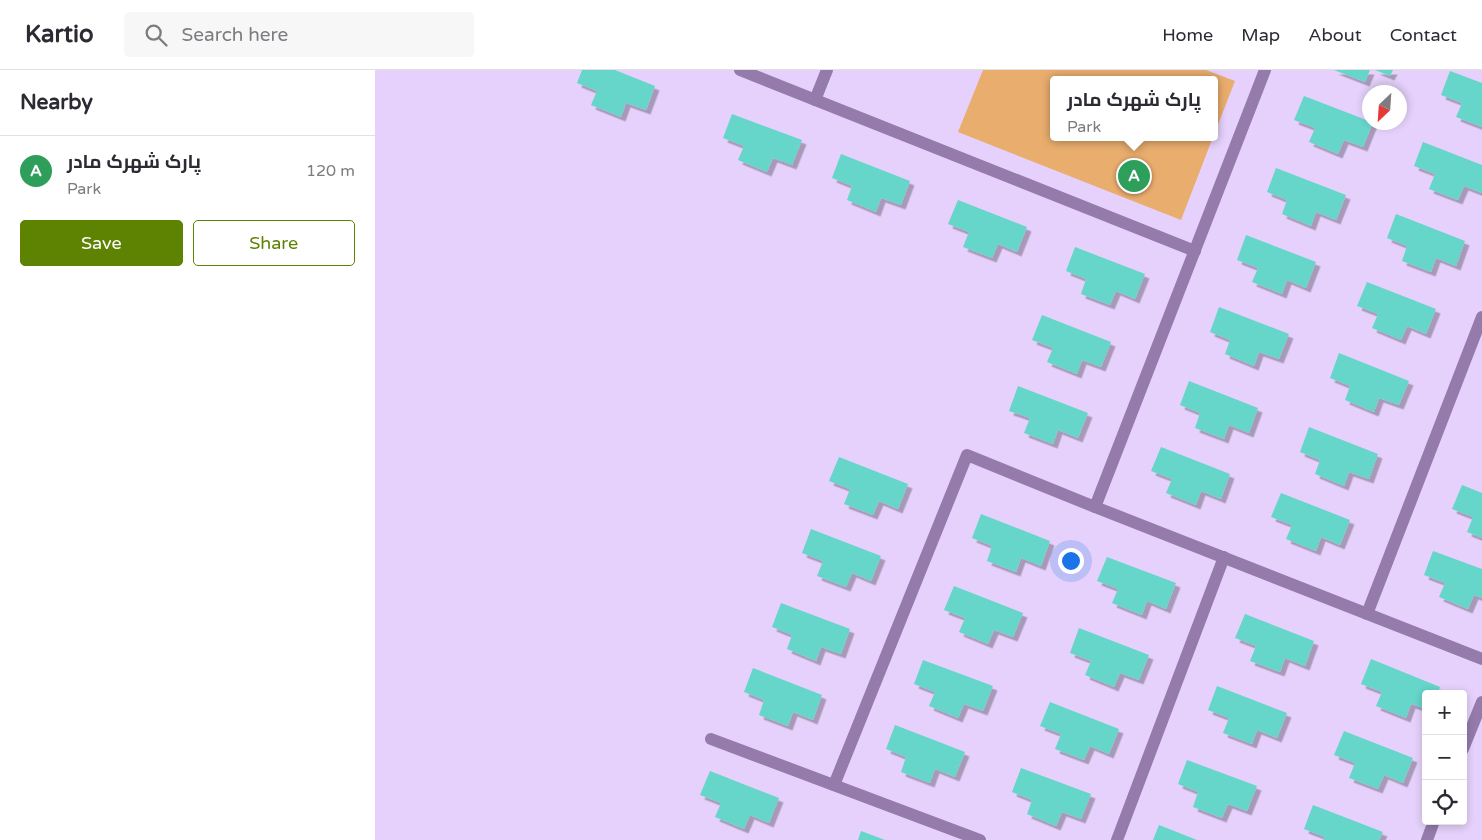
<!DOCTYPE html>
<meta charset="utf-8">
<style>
:root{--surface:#fff;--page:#f7f7f7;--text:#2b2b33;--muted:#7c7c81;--line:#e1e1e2;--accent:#5e8302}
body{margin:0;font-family:"Varela Round",Cairo,sans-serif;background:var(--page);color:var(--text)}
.controls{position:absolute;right:15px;bottom:15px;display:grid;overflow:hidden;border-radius:5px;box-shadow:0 2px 8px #0003}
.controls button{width:45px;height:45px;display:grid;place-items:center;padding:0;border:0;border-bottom:1px solid var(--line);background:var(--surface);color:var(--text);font:25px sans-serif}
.compass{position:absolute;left:987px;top:15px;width:45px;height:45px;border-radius:50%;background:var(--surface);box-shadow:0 2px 8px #0003;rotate:205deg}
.you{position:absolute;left:695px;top:490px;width:18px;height:18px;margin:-12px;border:4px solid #fff;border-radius:50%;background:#1a73e8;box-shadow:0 0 0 8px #1a73e833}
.badge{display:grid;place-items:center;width:32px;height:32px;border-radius:50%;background:var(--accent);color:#fff;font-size:16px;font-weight:700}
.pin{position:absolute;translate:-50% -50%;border:2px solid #fff;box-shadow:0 1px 5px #0006}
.popup{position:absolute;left:675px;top:6px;width:168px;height:65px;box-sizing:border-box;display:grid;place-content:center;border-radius:5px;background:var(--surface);filter:drop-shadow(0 1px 4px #0005);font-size:16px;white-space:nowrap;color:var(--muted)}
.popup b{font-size:19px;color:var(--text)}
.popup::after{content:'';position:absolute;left:50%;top:100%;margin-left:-10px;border:10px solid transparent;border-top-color:var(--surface)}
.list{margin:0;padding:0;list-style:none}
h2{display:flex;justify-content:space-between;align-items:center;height:65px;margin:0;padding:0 20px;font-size:21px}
h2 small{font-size:16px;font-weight:400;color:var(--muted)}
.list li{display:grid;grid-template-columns:32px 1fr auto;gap:15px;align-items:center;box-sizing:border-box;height:70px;padding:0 20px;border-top:1px solid var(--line)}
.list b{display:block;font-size:19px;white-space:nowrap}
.list p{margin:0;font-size:16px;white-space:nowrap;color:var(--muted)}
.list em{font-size:16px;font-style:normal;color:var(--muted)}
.actions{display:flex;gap:10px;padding:15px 20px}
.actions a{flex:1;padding:11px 0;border:1px solid var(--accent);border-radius:5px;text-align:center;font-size:18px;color:var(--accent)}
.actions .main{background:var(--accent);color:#fff}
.icon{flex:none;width:28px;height:28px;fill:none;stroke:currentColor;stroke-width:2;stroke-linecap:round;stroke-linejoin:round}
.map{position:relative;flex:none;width:1107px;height:770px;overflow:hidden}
header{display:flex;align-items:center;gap:30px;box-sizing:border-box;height:70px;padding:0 25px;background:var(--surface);border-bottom:1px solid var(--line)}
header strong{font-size:24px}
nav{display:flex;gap:28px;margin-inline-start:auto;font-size:18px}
.search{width:350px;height:45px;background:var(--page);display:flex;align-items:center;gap:12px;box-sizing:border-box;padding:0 18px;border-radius:5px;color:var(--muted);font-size:19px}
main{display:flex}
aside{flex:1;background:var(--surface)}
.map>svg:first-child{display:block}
.green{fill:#e9ad6e}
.building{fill:#66d5ca;filter:url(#shadow)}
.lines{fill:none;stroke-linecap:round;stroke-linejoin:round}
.minor{stroke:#947bac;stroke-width:12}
</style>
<header>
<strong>Kartio</strong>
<div class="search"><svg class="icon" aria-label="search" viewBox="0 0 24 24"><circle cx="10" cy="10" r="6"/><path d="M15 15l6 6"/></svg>Search here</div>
<nav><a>Home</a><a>Map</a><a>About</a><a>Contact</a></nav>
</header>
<main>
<aside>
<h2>Nearby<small></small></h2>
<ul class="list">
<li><span class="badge" style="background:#2e9e5b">A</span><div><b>پارک شهرک مادر</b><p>Park</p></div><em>120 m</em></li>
</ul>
<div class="actions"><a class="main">Save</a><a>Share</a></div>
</aside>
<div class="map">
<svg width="1107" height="770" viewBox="0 0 1107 770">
<defs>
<filter id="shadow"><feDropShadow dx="4.5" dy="4.5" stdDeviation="0" flood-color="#0004"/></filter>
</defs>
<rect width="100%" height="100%" fill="#e5d1fb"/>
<path class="green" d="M608 0H831L860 11 839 65V10H679V67H838L806 150 583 62Z"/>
<g class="building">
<path d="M207 0H240L280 16 271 40 251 33 246 47 216 35 222 21 202 13Z"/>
<path d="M959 0H995L990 12Z"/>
<path d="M1000 0H1018L1015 6Z"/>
<path d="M1075 1 1107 13V57L1081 47 1087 33 1066 25Z"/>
<path d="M929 26 994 51V52H998L988 77 969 70 963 84 934 72 940 58 919 50Z"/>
<path d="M357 44 427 70 417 95 398 88 392 102 363 90 369 76 348 68Z"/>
<path d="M1048 72 1107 95V123L1089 116 1083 130 1054 119 1060 104 1039 96Z"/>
<path d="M466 84 535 111 526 135 506 128 501 142 472 130 477 116 457 108Z"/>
<path d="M901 98 971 125 961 150 941 142 936 156 907 144 912 130 892 122Z"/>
<path d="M583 130 652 157 642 182 623 174 617 188 588 177 594 162 573 154Z"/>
<path d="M1021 144 1090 171 1081 196 1061 188 1056 202 1027 191 1032 176 1012 168Z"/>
<path d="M871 165 941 192 931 218 912 210 907 224 877 212 883 198 862 190Z"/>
<path d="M700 177 770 204 760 229 741 221 735 235 706 224 711 209 691 201Z"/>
<path d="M992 212 1061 239 1051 264 1032 256 1026 270 997 258 1003 244 982 236Z"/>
<path d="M844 237 914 264 904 289 884 282 879 296 850 284 855 270 835 262Z"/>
<path d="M667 245 736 272 726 297 707 290 702 304 672 292 678 278 657 270Z"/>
<path d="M964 283 1034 311 1024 335 1004 328 999 342 970 330 975 316 955 308Z"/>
<path d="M814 311 883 338 874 363 854 355 849 369 820 358 825 343 805 335Z"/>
<path d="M643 316 713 343 703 368 683 360 678 374 649 363 655 348 634 341Z"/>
<path d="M934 357 1003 384 994 409 974 402 969 416 940 404 945 390 925 382Z"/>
<path d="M786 377 855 404 846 429 826 421 821 435 791 423 797 409 776 401Z"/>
<path d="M464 387 533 414 523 439 504 431 498 445 469 434 475 419 454 411Z"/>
<path d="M1087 415 1107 423V468L1092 462 1098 447 1077 439Z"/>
<path d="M906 423 975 450 965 475 946 467 941 481 911 469 917 455 896 447Z"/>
<path d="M606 444 675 471 666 496 646 488 641 502 612 491 617 476 597 468Z"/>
<path d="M436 459 506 486 496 511 477 503 471 517 442 506 448 491 427 483Z"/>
<path d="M1058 481 1107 499V528L1099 525 1093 539 1064 527 1070 513 1049 505Z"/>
<path d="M732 487 801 513 791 539 772 531 767 545 737 533 743 519 722 511Z"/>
<path d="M579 516 648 543 638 567 619 560 613 574 584 562 590 548 569 540Z"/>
<path d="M406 533 475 559 466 584 446 577 441 591 412 579 417 565 397 557Z"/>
<path d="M870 544 939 571 930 596 910 588 905 602 875 591 881 576 860 568Z"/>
<path d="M704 558 774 585 764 610 745 603 739 617 710 605 716 591 695 583Z"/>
<path d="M996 589 1065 617 1062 624H1051V639L1036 634 1031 648 1001 636 1007 622 986 614Z"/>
<path d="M548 590 618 616 608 641 589 634 583 648 554 636 560 622 539 614Z"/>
<path d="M378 598 447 625 438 650 418 642 413 656 384 645 389 630 369 622Z"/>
<path d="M842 616 912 643 902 668 882 660 877 674 848 663 854 648 833 640Z"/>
<path d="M675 632 744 659 734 684 715 676 709 690 680 679 686 664 665 656Z"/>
<path d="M520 655 590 682 580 707 560 699 555 713 526 702 531 687 511 679Z"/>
<path d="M969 661 1038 688 1028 713 1009 705 1003 719 974 708 980 693 959 685Z"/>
<path d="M812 690 882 716 872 741 853 734 847 748 818 737 823 722 803 714Z"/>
<path d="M646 698 716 724 706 749 687 742 681 756 652 744 657 730 637 722Z"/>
<path d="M335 701 404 728 394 753 375 745 369 759 340 747 346 733 325 725Z"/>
<path d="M938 735 1008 762 1004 770H948L950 767 929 759Z"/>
<path d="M784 755 822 770H778Z"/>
<path d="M486 761 510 770H483Z"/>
</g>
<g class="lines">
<g class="minor">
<path d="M365 0 820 181"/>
<path d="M890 0 720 437 1107 589"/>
<path d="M440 30 452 0"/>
<path d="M992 544 1107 247"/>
<path d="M336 669 605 770"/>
<path d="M1088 679 1107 632"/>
<path d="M459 715 592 385 720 437"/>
<path d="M742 770 849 487"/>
<path d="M1052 770 1059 751"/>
</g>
</g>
</svg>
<div class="controls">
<button>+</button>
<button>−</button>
<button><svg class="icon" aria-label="locate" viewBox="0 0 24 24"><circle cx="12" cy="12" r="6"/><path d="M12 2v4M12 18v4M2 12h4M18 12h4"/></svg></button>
</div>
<svg class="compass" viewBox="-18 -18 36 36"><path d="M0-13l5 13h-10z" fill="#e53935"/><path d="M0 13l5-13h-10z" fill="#7c7c81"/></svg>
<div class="you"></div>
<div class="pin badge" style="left:759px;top:106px;background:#2e9e5b">A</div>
<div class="popup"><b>پارک شهرک مادر</b>Park</div>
</div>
</main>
